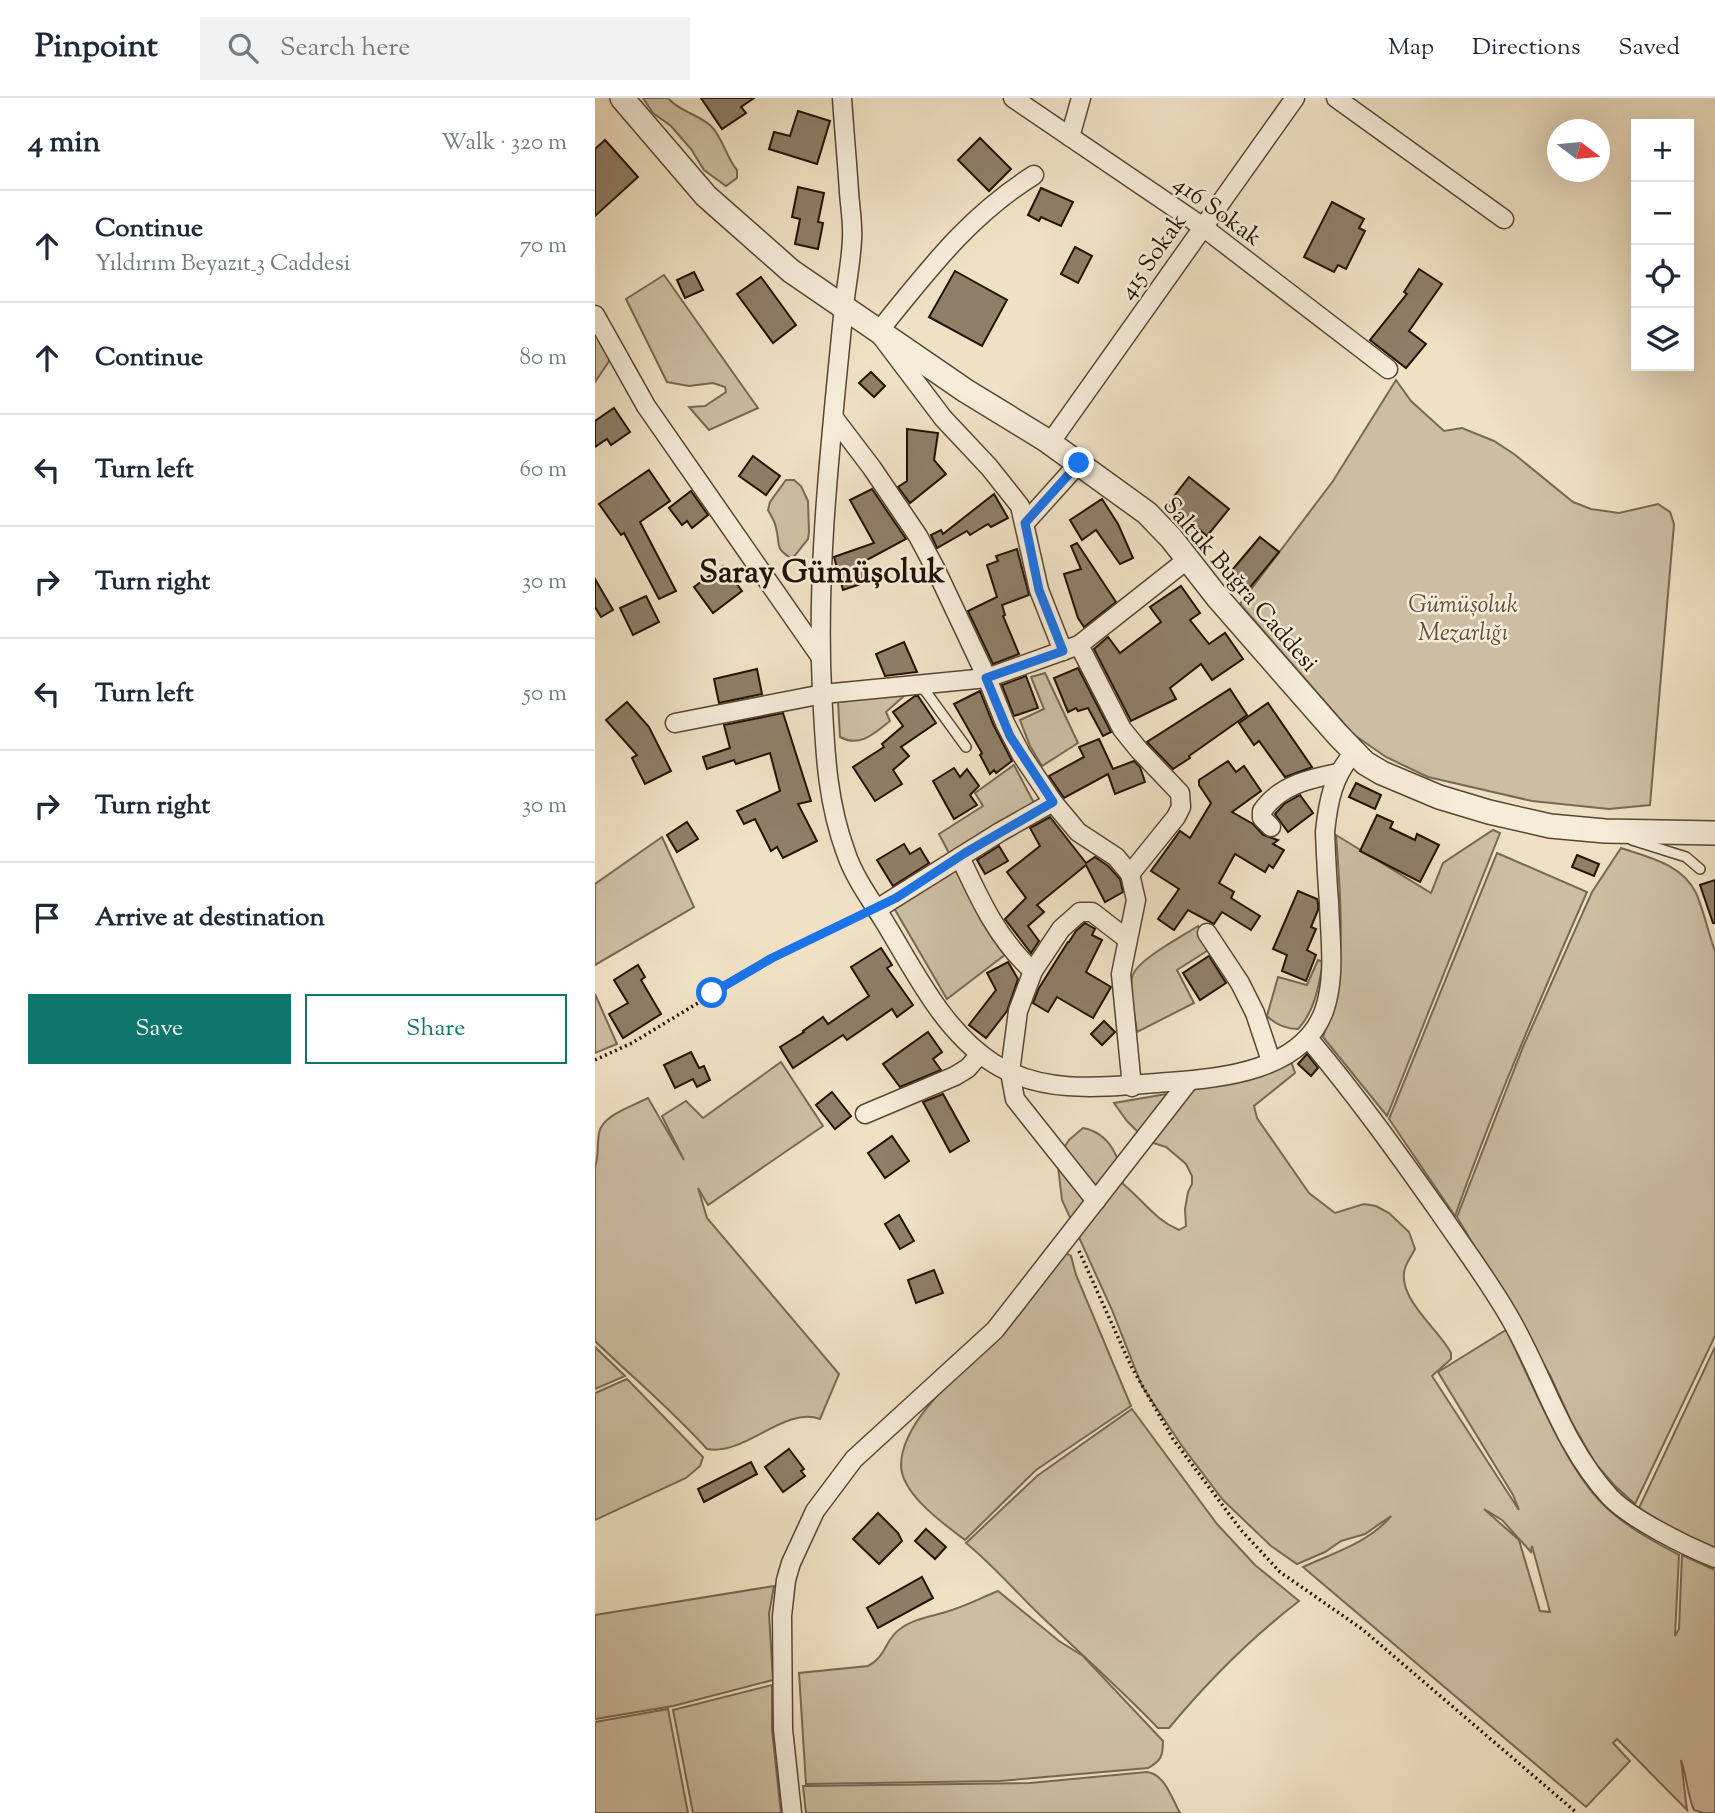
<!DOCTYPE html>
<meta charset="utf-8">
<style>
:root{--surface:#fff;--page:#f2f2f3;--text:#1f2937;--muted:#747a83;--line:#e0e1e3;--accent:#0f766e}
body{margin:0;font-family:"Sorts Mill Goudy",serif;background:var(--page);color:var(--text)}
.controls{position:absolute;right:21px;top:21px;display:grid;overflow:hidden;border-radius:0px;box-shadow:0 7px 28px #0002}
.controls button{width:63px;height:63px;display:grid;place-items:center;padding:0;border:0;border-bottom:2px solid var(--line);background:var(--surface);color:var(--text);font:35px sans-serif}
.compass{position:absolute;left:952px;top:21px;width:63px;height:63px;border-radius:50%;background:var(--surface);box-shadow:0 7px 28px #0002;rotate:106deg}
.stop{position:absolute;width:21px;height:21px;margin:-16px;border:5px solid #1a73e8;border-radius:50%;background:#fff}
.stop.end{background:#1a73e8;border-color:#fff;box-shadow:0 2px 7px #0008}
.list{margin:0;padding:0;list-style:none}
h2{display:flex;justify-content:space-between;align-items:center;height:91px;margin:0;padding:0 28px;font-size:30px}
h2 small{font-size:23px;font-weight:400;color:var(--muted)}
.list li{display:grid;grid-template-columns:46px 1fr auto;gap:21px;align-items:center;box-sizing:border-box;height:112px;padding:0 28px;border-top:2px solid var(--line)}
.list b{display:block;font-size:26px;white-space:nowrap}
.list p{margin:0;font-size:23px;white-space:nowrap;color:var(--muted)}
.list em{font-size:23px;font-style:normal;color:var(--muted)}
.actions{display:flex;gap:14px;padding:21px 28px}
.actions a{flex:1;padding:16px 0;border:2px solid var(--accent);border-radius:0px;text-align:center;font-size:24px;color:var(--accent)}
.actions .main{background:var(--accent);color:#fff}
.icon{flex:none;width:38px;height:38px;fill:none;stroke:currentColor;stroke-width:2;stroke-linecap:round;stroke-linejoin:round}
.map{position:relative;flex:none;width:1120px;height:1715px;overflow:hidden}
header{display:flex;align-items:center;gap:42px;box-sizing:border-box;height:98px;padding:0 35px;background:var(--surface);border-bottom:2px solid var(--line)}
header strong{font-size:33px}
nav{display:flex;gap:38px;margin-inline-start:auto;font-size:24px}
.search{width:490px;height:63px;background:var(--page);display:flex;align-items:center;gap:18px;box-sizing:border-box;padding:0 24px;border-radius:0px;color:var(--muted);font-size:26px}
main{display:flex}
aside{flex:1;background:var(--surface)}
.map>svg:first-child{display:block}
.green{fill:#cdbea3;stroke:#796854;stroke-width:2;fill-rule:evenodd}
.building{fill:#8f7e68;stroke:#251204;stroke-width:2}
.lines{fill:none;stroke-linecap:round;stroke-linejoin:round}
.service-casing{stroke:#584634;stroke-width:12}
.minor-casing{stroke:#584634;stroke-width:21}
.tertiary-casing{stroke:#584634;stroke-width:26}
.path{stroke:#251204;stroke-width:3.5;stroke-dasharray:2 3.5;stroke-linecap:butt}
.service{stroke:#f5ecd9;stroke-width:9}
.minor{stroke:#f5ecd9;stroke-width:18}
.tertiary{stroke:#f5ecd9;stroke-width:23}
.route{stroke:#1a73e8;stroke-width:9}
.labels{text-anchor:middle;stroke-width:5;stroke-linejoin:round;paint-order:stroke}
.street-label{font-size:24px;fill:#251204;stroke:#f5ecd9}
.park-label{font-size:24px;font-style:italic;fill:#604e3c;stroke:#f5ecd9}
.district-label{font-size:32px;font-weight:bold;fill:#251204;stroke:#f5ecd9}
</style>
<header>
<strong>Pinpoint</strong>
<div class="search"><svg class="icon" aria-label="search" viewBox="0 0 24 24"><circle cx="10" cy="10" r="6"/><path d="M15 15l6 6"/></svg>Search here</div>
<nav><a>Map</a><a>Directions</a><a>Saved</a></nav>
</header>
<main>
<aside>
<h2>4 min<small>Walk · 320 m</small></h2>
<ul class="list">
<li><svg class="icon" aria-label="ahead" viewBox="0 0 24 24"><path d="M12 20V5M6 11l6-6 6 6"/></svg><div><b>Continue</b><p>Yıldırım Beyazıt_3 Caddesi</p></div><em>70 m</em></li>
<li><svg class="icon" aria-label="ahead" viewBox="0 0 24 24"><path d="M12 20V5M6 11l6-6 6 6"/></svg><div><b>Continue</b></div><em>80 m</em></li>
<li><svg class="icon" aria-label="left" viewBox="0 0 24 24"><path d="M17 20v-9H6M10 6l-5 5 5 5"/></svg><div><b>Turn left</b></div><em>60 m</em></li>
<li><svg class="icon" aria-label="right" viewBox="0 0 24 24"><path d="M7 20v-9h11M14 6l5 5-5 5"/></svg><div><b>Turn right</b></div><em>30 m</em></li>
<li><svg class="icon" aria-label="left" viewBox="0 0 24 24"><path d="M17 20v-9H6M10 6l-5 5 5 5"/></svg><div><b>Turn left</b></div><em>50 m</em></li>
<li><svg class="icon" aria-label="right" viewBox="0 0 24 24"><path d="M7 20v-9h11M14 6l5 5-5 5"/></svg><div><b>Turn right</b></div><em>30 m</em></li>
<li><svg class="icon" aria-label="arrive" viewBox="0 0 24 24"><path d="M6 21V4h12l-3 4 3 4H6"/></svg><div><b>Arrive at destination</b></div></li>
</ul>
<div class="actions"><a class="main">Save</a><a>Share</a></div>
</aside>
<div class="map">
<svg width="1120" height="1715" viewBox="0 0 1120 1715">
<rect width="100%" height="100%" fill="#f0e1c4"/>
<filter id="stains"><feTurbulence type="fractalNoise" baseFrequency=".00286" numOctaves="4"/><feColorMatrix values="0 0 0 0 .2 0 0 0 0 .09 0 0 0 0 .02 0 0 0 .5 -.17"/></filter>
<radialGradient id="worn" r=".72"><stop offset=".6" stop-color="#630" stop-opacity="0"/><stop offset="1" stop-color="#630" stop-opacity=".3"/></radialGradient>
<g class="green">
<path d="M48 0H73C85 14 103 16 116 28 128 40 131 59 142 72V80L131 88 109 72 96 51 76 28 58 15Z"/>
<path d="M69 177 153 296 163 310 114 332 94 309 110 308 131 294 130 289 118 285 94 288 72 284 31 201Z"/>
<path d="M0 235 15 262 0 284Z"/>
<path d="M801 282 816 303 849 333 867 330 899 343 919 356 978 404 996 411 1024 415 1063 406 1075 414 1079 426 1055 707 1014 711 937 703 833 679 791 659 758 636 645 506 738 383Z"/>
<path d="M191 382H199L206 388 213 403 214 434 213 441 197 461C178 449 186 447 181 430 180 423 176 418 173 412L175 404Z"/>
<path d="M450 575 483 645 447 668 435 648 425 622 449 611 436 579Z"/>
<path d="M306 594 310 597 291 614 295 623C280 635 265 650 245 639L243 604Z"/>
<path d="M419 667 439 705 355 757 344 736 388 708 380 695Z"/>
<path d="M898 732 905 735 792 1018 728 939C753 873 746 806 741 737L836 795 848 765Z"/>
<path d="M67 739 99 809 0 867V786Z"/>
<path d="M1026 750C1053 759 1087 766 1101 795 1109 813 1113 834 1120 853V1238L1040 1406 1019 1387 1000 1365 976 1323 955 1277 862 1119 928 949 997 794Z"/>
<path d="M902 755 992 794C945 901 899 1008 860 1118L794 1021Z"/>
<path d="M362 771 411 856 352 901 299 810Z"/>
<path d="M603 828 615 851 582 872 599 905 542 934C540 917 534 896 537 879 541 862 588 838 603 828Z"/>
<path d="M723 862 728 864C724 887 720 913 703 931 691 931 680 926 672 918L683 879 712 887Z"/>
<path d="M0 896 22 946 0 955Z"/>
<path d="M695 960 700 975 659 1008 662 1020 714 1095 740 1115 769 1106 781 1108 794 1115 814 1134 820 1151C817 1157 812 1164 810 1170 801 1200 844 1231 856 1255V1261L837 1278 924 1412 918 1397 843 1274 911 1232C936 1282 967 1362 1004 1402 1026 1426 1056 1442 1084 1457L1080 1538 1084 1531 1087 1457 1120 1472V1715H1108L1099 1712C1092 1697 1092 1678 1086 1662L1092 1712 1022 1641 1018 1645 1035 1663 991 1709 708 1469C738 1455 775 1444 796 1418L770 1436 746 1443 730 1454 702 1466 676 1448 628 1402 587 1348 547 1288 517 1212 467 1102 462 1060 474 1042 488 1030C515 1035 526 1061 528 1086 549 1103 559 1121 584 1132L591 1128 590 1111 593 1094 597 1086V1078L591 1066 571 1049 552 1043 532 1023 519 1005 653 982ZM889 1411 907 1422 936 1454 937 1448 955 1514 945 1513 924 1442Z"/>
<path d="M186 964 228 1028 113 1107 103 1090 112 1120 244 1276 225 1321C189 1308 150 1358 112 1351 77 1312 37 1279 0 1243V1069C4 1057 2 1047 4 1035 7 1017 38 1008 53 1000L89 1062 67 1018 91 1003 108 1020Z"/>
<path d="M469 1154 476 1158 481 1177 536 1308 441 1372 370 1442C349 1426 306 1396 306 1367 307 1312 393 1255 426 1214 442 1194 451 1173 469 1154Z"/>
<path d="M0 1249 30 1278 0 1291Z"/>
<path d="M1120 1249V1452L1043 1412Z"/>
<path d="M32 1281 108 1359 105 1368 91 1380 0 1422V1295Z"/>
<path d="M537 1311 622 1426 660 1467 704 1503C656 1540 613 1583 574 1630H563C525 1591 485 1555 445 1517 420 1493 398 1467 371 1445L442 1378Z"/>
<path d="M179 1488 174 1516 178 1582 78 1608 0 1621V1517Z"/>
<path d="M403 1493 464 1543 488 1558 568 1643C568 1658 566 1663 553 1670L405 1683 211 1686 204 1575 273 1568C292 1558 290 1541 305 1531 319 1520 340 1518 357 1512 373 1507 388 1499 403 1493Z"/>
<path d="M177 1587V1632L186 1715H98L78 1612Z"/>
<path d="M73 1611 93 1715H0V1624Z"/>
<path d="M552 1674C570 1676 577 1701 585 1715H211L208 1688 435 1685Z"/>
</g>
<g class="building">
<path d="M106 0H159L146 9 151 15 127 31Z"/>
<path d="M203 13 235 23 222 66 174 51 179 34 195 38Z"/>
<path d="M385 40 416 71 394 93 363 62Z"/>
<path d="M10 42 43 79 0 118V51Z"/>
<path d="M203 89 229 95 223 124 228 125 223 151 200 146 205 121 197 119Z"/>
<path d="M446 90 478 104 466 128 446 119 444 123 433 117Z"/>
<path d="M737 104 769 121 764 130 770 133 751 171 743 167 739 174 709 159Z"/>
<path d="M480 149 497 158 483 185 466 176Z"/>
<path d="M824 171 847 186 814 233 831 246 811 270 775 242 812 196 809 194Z"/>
<path d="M360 173 412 202 387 248 334 219Z"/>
<path d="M99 174 108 192 90 200 82 182Z"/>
<path d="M166 179 201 227 178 245 142 196Z"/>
<path d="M276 274 290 288 279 299 264 285Z"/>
<path d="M19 310 35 334 16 347 12 341 0 349V323Z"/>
<path d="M312 331 343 335 339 362 351 376 315 405 303 389 312 383Z"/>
<path d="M158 358 185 378 171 397 144 378Z"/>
<path d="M54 372 75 403 45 424 81 493 64 501 29 435 26 437 4 406Z"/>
<path d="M594 379 634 411 612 438 573 406Z"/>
<path d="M277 391 311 441 268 464 275 483 248 492 239 459 279 445 255 402Z"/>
<path d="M96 393 113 417 97 430 92 423 87 427 74 410Z"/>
<path d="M399 396 413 420 396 429 393 426 375 437 372 433 342 450 336 437 346 432 348 436Z"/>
<path d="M507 401 523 426 538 460 525 466 501 432 487 442 475 422Z"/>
<path d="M665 439 684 454 652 493 633 477Z"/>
<path d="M482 445 521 504 489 529 483 520 469 476 486 471 476 448Z"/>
<path d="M422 451 434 497 407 507 410 517 408 518 424 556 398 566 373 513 402 499 392 467 403 463 401 458Z"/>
<path d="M128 468 147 493 118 515 99 489Z"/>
<path d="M0 481 18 512 6 519 0 509Z"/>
<path d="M586 488 605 515 595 522 614 546 630 535 648 561 617 582 606 566 575 590 581 601 536 623 499 551 513 539 525 555 566 524 555 509Z"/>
<path d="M51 498 64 524 38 537 25 510Z"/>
<path d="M309 544 322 574 290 578 281 556Z"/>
<path d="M483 570 516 634 508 638 493 610 483 613 481 610 473 614 459 580Z"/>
<path d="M162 571 167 596 124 605 119 581Z"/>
<path d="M431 578 443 610 419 618 407 587Z"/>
<path d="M635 591 652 617 594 658 595 660 578 671 552 644Z"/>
<path d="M385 593 398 626 417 663 401 675 399 672 395 676 385 657 387 655 359 606Z"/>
<path d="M320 598H323L341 625 306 649 314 658 298 672 307 686 280 703 258 669 289 649 287 646 308 628 298 614Z"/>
<path d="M32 604 54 629 76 673 50 686 37 660 42 657 11 622Z"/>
<path d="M673 605 717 669 715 670 690 679 664 643 659 647 644 625Z"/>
<path d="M188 615 216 703 203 706 222 743 188 760 182 749 176 753 160 721 149 726 142 713 185 693 175 655 141 666 139 662 112 671 108 659 135 650 129 627Z"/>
<path d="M504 641 518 671 539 663 545 669 550 684 520 696 513 676 469 700 454 678 489 659 484 649Z"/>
<path d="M633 663 641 674 649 668 666 693 637 714 658 726 668 737 683 742 678 746 689 752 678 770 674 767 670 774 640 756 624 785 639 794 636 800 665 818 656 832 627 814 619 826 593 812 579 832 563 821 584 791 556 773 585 733 595 740 616 705 604 687V682Z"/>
<path d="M359 670 365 679 372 671 384 688 375 697 382 707 359 721 338 683Z"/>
<path d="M761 685 786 697 780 711 754 699Z"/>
<path d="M705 697 718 715 693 734 680 716 689 706Z"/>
<path d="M782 717 798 724 795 730 820 742 822 736 844 747 825 784 765 753Z"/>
<path d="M455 719 491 765 500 759 513 768 525 781 528 794 510 804 491 767 442 807 449 814 433 828 444 843 436 855 410 821 431 800 412 774 445 748 435 730Z"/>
<path d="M92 724 103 741 82 754 72 737Z"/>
<path d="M309 746 315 756 325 750 334 765 298 788 282 762Z"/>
<path d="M404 748 413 763 390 776 382 762Z"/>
<path d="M982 757 1004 766 999 778 977 769Z"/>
<path d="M1120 782V825H1118L1105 787Z"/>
<path d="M703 793 722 801 723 805V812L716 829 721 831 712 852 721 857 711 883 687 873 692 857 678 851Z"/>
<path d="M490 825 500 831 497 837 507 842 491 874 516 889 498 920 462 899 453 914 438 905 444 890 473 844H474L481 833Z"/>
<path d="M286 850 297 867 292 870 318 907 302 919 297 911 252 942 248 937 198 970 185 949 209 934 208 933 228 919 233 926 274 898 256 869Z"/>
<path d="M614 858 631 885 605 902 588 875Z"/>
<path d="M413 864 423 881 412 913 391 940 374 927 401 892 392 875Z"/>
<path d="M43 867 50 879 46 882 66 916 28 940 14 916 33 905 19 882Z"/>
<path d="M509 923 520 934 507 947 496 936Z"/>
<path d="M333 934 347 954 338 961 346 972 305 989 288 966Z"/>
<path d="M96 954 104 970 109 968 115 982 102 989 98 981 80 990 69 967Z"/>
<path d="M712 956 723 970 716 978 703 966Z"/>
<path d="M237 994 256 1018 240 1031 221 1007Z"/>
<path d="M348 996 374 1043 355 1054 328 1004Z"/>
<path d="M297 1038 314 1063 290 1080 273 1055Z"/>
<path d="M304 1117 319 1143 305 1151 290 1126Z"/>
<path d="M339 1172 348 1195 321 1205 313 1182Z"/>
<path d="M194 1351 209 1371 206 1373 210 1378 188 1394 170 1369Z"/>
<path d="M156 1364 162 1376 109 1404 103 1391Z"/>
<path d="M283 1415 303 1435 307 1443 284 1466 258 1441Z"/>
<path d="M331 1431 351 1449 340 1461 320 1443Z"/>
<path d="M327 1479 338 1500 283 1530 272 1510Z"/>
</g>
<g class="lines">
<defs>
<g id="service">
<path d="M326 587 371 649"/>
<path d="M1037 742 1091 759 1105 771"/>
</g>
<g id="minor">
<path d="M247 0C249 31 252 62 254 94 255 109 258 125 257 141 256 167 250 192 248 218 236 342 221 469 227 593 230 649 231 701 251 755 259 779 276 802 289 823 319 872 348 933 398 965 451 999 516 988 574 984 627 980 707 973 729 913 741 879 735 840 734 804 732 781 731 758 730 734 733 704 738 677 759 655"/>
<path d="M418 0 608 129 793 271"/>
<path d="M741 0 909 121"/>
<path d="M475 39 486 0"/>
<path d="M439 77C372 119 332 174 283 234L348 320 394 369 425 408 444 492 468 553"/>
<path d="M0 217 51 308 225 558"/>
<path d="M239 320 277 370 323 438 341 472 392 580 410 625 426 656 458 704 483 734 521 759 535 776 541 802 526 876 537 989"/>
<path d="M455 345 700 0"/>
<path d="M430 425 484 365"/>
<path d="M484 547 527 631 544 652 585 695 586 709 581 719 535 776"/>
<path d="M80 625 228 596 392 580 484 547 593 461"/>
<path d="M676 729 667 720V713C685 687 714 681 743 675"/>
<path d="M365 759C384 800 403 842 438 873"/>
<path d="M282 811 405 734 458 704"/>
<path d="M612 835 645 885 660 915 676 963"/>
<path d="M713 940C761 997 804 1057 847 1118 869 1150 892 1181 912 1215 948 1275 966 1346 1015 1399 1036 1421 1091 1448 1120 1460"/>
<path d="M270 1016 360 978 373 970 385 956"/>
<path d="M501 1103 420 1001 415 974 423 913 438 873 466 831 485 814H497L532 841"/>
<path d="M197 1715 188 1631 187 1518 191 1482 196 1465 220 1413 259 1361 400 1232 594 983"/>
</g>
<path id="tertiary" d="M27 0 111 98 196 173 371 293 451 342 552 415 576 440 623 500 742 636 770 665 787 675 844 699 894 714 955 728 1010 733 1120 735"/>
</defs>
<use href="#service" class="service-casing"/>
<use href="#minor" class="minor-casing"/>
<use href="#tertiary" class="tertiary-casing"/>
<g class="path">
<path d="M0 962 37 945 177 860 267 817"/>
<path d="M484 1153 536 1268 578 1341 646 1432 685 1474 767 1531 982 1715"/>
</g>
<use href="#service" class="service"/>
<use href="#minor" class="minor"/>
<use href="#tertiary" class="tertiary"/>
</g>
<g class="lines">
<path class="route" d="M117 895 177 860 301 800 370 755 458 704 415 638 391 580 468 553 444 492 430 425 484 365"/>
</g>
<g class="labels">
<g class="street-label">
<text transform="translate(623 112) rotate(36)" y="8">416 Sokak</text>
<text transform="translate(557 158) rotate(-55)" y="8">415 Sokak</text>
<text transform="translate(646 486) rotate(49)" y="8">Saltuk Buğra Caddesi</text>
</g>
<g class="park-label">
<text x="868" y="514">Gümüşoluk<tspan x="868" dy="28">Mezarlığı</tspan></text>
</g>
<g class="district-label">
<text x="227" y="484">Saray Gümüşoluk</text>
</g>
</g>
<rect width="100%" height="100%" filter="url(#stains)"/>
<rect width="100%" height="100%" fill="url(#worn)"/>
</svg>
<div class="controls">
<button>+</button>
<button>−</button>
<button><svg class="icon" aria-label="locate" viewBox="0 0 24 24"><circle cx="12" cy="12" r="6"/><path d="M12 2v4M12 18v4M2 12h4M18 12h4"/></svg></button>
<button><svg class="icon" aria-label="layers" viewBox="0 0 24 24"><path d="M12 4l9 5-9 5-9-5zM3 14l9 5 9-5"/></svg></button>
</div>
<svg class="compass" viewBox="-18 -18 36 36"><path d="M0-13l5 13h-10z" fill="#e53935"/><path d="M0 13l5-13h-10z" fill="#747a83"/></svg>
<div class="stop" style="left:117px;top:895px"></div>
<div class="stop end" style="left:484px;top:365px"></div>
</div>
</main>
